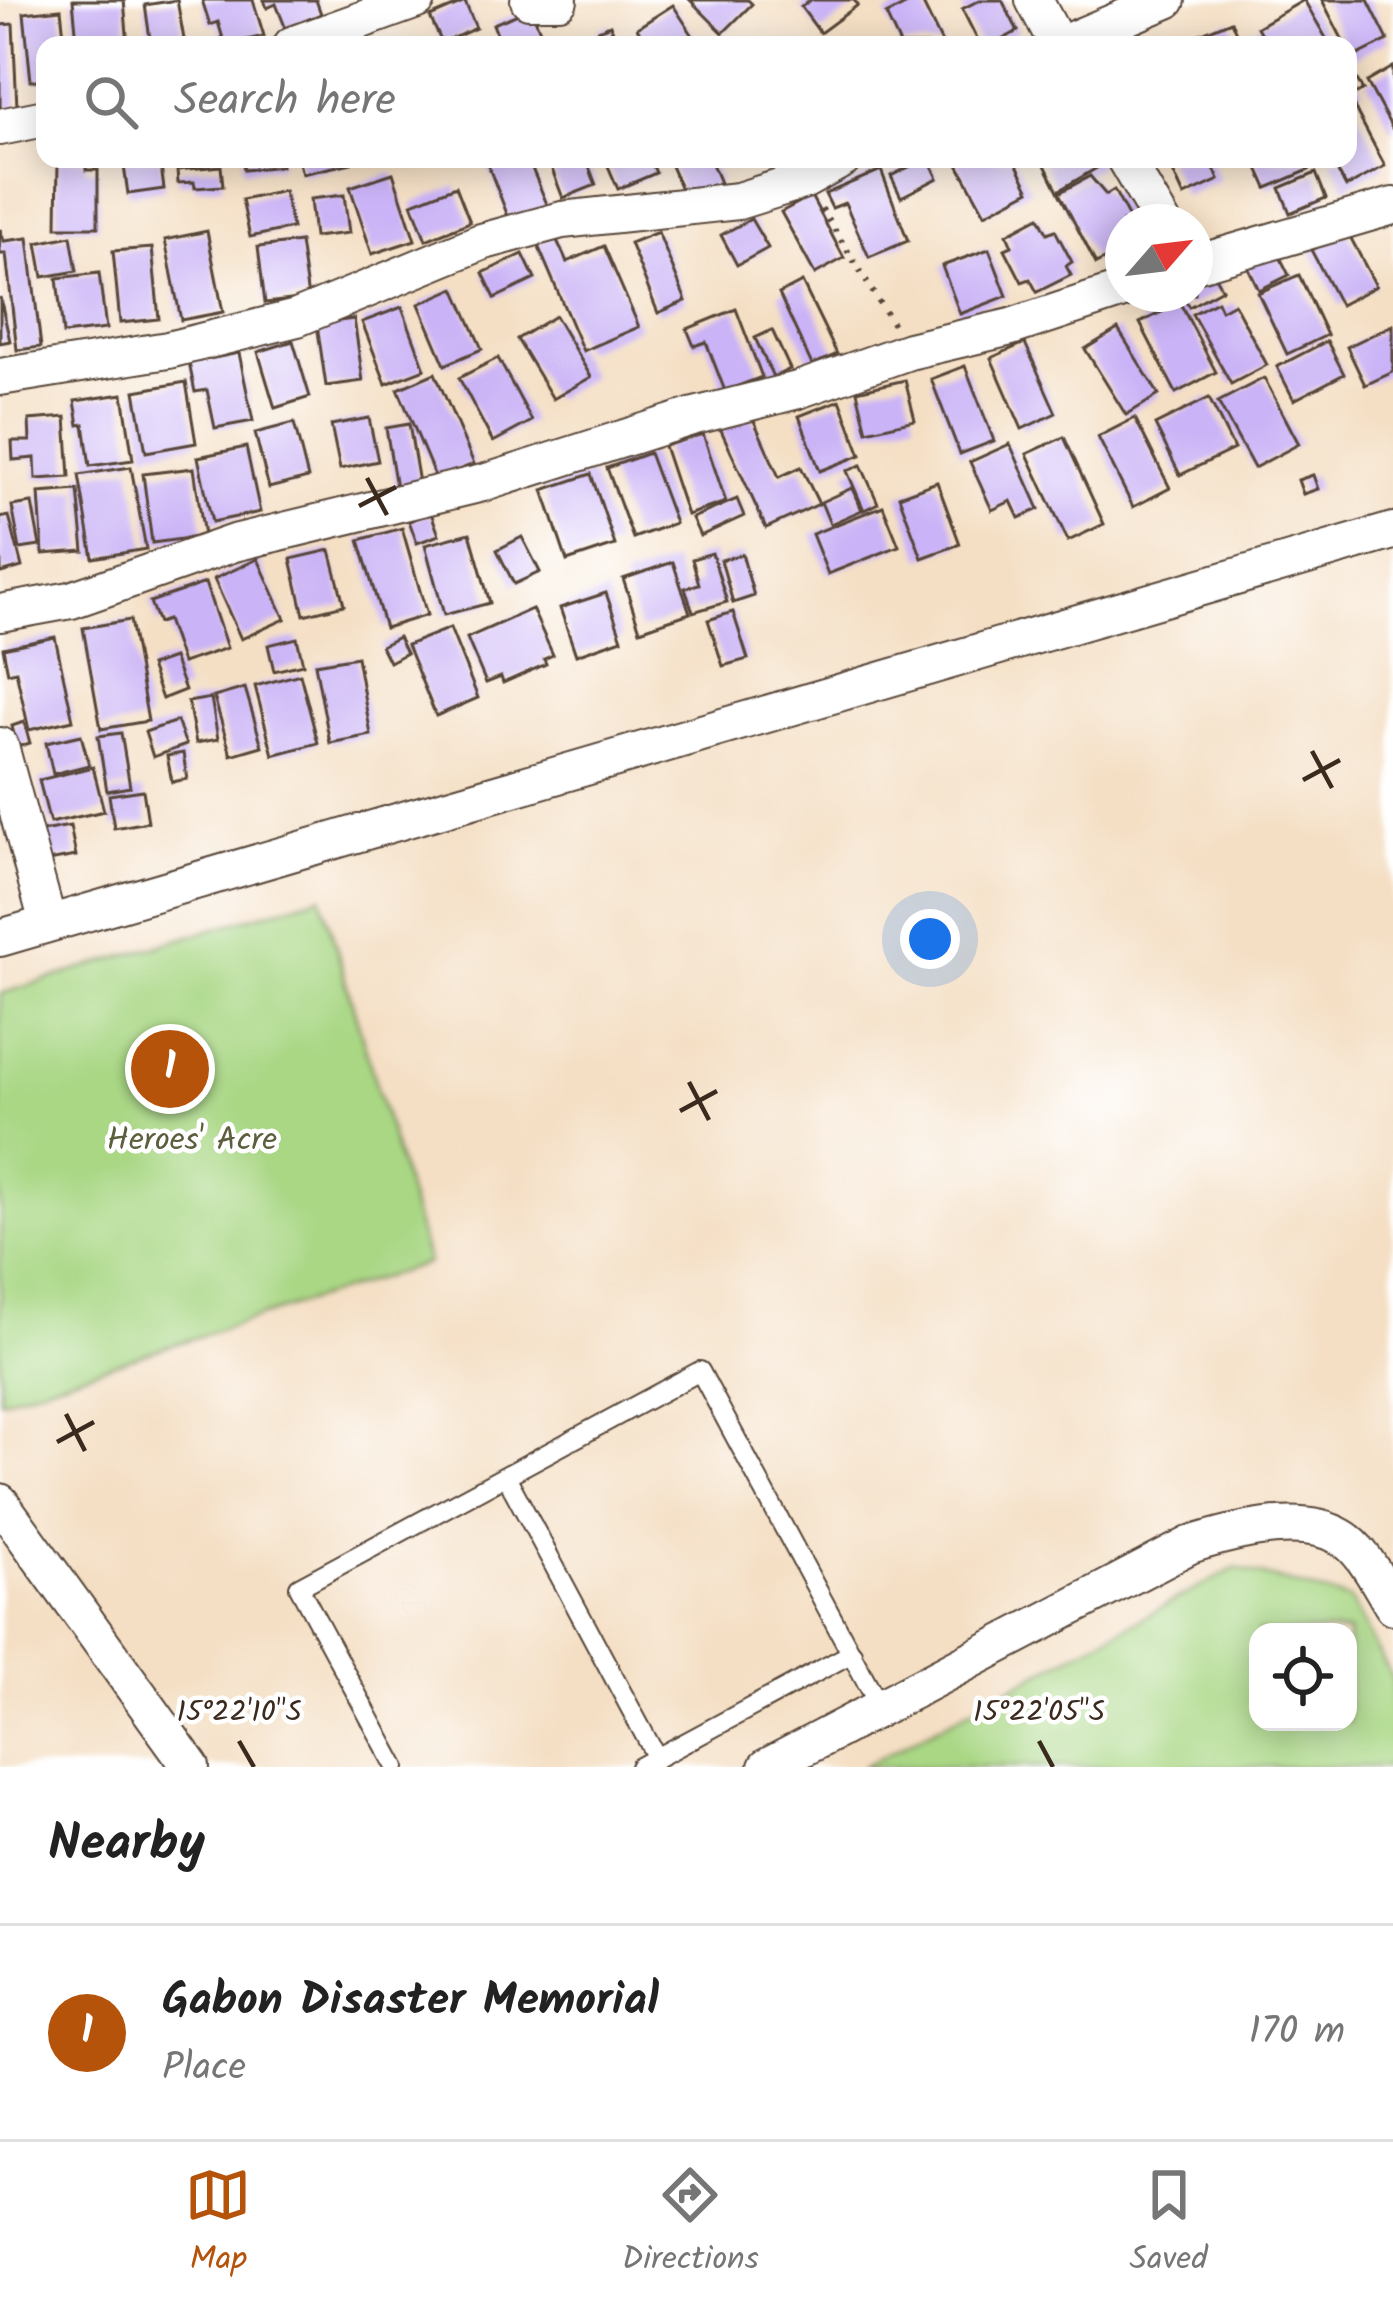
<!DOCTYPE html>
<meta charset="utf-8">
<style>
:root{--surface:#fff;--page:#f2f2f2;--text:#222;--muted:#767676;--line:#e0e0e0;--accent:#b45309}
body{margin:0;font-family:Kalam,sans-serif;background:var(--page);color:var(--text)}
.controls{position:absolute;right:36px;bottom:36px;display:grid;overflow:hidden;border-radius:24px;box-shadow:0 6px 30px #0003}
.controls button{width:108px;height:108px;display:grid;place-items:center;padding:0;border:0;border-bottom:3px solid var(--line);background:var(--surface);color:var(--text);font:60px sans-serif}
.compass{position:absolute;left:1105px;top:204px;width:108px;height:108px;border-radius:50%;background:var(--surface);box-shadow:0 6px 30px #0003;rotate:62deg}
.you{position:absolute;left:930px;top:939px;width:42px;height:42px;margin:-30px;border:9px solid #fff;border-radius:50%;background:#1a73e8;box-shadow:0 0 0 18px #1a73e833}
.badge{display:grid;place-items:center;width:78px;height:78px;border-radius:50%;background:var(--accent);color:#fff;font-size:39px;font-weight:700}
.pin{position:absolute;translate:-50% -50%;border:6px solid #fff;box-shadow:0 3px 12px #0006}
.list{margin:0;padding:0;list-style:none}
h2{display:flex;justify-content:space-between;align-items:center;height:156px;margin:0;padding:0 48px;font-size:51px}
h2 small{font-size:39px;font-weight:400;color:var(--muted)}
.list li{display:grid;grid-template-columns:78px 1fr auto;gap:36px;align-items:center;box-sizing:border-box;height:216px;padding:0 48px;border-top:3px solid var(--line)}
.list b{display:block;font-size:45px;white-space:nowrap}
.list p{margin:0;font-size:39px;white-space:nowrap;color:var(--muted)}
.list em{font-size:39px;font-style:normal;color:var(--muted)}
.icon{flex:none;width:66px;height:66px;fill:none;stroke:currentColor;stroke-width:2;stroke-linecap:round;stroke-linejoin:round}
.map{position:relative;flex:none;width:1393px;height:1767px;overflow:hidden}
.search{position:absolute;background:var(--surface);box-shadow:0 6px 30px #0003;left:36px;right:36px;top:36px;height:132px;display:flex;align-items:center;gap:30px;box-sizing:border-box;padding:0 42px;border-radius:24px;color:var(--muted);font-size:45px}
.sheet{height:372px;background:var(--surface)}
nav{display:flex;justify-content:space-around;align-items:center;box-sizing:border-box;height:168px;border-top:3px solid var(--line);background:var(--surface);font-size:33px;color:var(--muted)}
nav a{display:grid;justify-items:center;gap:6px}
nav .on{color:var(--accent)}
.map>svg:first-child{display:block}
.green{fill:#a9d784;stroke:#728051;stroke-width:3;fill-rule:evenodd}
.building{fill:#cab3f6}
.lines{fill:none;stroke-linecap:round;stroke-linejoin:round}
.lane-casing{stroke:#574537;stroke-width:22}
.street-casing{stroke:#574537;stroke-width:40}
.path{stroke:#574537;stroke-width:6;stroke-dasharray:3 9;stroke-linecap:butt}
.lane{stroke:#fff;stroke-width:18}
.street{stroke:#fff;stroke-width:36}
.ticks{fill:none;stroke:#3b2a1e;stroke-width:4.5}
.labels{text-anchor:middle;stroke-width:9;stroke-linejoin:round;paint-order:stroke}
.park-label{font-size:33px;fill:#5c5e3d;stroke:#fff}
.ticks-label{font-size:30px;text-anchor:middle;fill:#3b2a1e;stroke:#fff;stroke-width:9;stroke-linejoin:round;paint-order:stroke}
</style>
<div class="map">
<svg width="1393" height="1767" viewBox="0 0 1393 1767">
<rect width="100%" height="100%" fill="#fff"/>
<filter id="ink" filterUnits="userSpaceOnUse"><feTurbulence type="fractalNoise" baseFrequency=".00833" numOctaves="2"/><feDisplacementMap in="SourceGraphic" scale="24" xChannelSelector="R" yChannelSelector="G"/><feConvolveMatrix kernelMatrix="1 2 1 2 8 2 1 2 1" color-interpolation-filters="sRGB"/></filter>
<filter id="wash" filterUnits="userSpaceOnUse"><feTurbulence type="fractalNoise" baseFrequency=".004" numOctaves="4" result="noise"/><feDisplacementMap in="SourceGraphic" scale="48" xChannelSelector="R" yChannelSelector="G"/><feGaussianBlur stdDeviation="2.7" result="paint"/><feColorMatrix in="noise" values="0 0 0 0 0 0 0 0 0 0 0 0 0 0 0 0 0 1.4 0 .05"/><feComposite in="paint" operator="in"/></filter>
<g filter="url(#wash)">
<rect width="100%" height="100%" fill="#f4dfc4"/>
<g class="green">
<path d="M321 896 428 1263 0 1400V994Z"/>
<path d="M1236 1568 1350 1600 1393 1680V1767H862ZM1258 1632H1348V1722H1258Z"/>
</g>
<g id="blocks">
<g class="building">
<path d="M73 0H124L128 45 77 41Z"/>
<path d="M177 0 185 45H151L145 5Z"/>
<path d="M202 0H253L264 36 225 45 218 22 210 25Z"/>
<path d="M264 0H316L321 14 286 29 276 4 267 8Z"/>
<path d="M690 0H748L752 4 723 33Z"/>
<path d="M811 0H854L858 5 820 33 801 7Z"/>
<path d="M915 0H921L943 45H900L886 15Z"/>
<path d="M980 0H1002L1018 31 992 45H980L962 9Z"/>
<path d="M1304 0 1330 45H1267L1257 27Z"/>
<path d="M1322 0H1368L1388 40 1352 58Z"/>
<path d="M465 2 476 28 442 43 430 17Z"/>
<path d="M673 5 699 45H648L637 28Z"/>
<path d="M61 9 65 45H45V80L31 81 24 13Z"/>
<path d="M531 9 546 45H501L493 24Z"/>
<path d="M1231 21 1241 45H1193L1190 38Z"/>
<path d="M13 24 17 107 0 108V25Z"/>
<path d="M610 25 617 45H604L598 30Z"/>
<path d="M1348 64 1363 90 1348 98Z"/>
<path d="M1393 67V130L1367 82Z"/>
<path d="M1353 105 1385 166 1346 187 1331 159H1348V107Z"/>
<path d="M123 159H160L164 189 128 194Z"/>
<path d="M242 159H280L281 166 244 170Z"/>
<path d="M298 159H350L351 163 302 174Z"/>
<path d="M528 159 549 209 511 224 486 160Z"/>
<path d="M548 159H586L596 185 563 198Z"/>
<path d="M605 159H650L656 173 618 189Z"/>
<path d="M668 159H710L720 183 685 198Z"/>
<path d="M925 159H929L938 178 901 197 891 176Z"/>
<path d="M955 159H1014L1030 190 985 214Z"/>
<path d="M1042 159H1096L1100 166 1058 191Z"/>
<path d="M1167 159H1210L1219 180 1184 196Z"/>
<path d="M1254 159H1305L1309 170 1267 188Z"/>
<path d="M58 160H86V170H98V227H57Z"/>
<path d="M221 166 223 186 195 188 194 182 178 183 177 170Z"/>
<path d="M881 170 908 241 869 257 845 203 832 208 825 194Z"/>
<path d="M393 173 415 240 372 254 350 187Z"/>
<path d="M1316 173 1326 198 1290 213 1280 188Z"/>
<path d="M1090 176 1106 195 1114 190 1131 222H1123V250L1096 264 1059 193Z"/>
<path d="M456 186 470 222 426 240 412 203Z"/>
<path d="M284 191 292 228 250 237 242 200Z"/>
<path d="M344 195 349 233 314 237 310 199Z"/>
<path d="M811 196 844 258 815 274 781 212Z"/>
<path d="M1039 217 1047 233 1055 230 1072 262 1066 266 1071 275 1037 292 1030 279 1022 282 1005 249 1012 246 1007 234Z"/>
<path d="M751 219 768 248 737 265 721 235Z"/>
<path d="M1345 227 1376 286 1340 305 1309 246Z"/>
<path d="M0 229 4 241 28 238 41 347 17 350 6 254H0Z"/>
<path d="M207 231 223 312 181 320 165 240Z"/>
<path d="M658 232 686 301 658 313 630 243Z"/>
<path d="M71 236 77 271 43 277 37 243Z"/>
<path d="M555 236 567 262 604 246 639 327 583 351 537 243Z"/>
<path d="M300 242 308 298 265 303 258 247Z"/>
<path d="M1274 245 1289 275 1259 290 1244 259Z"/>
<path d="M152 248 159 319 120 323 113 251Z"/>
<path d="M989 249 1007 296 960 314 942 266Z"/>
<path d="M523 254 535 279 495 298 483 273Z"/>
<path d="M1208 265 1222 289 1189 307 1181 294H1195V272Z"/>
<path d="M99 273 106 329 63 334 57 278Z"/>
<path d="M1299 275 1327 335 1287 354 1258 293Z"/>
<path d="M802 282 837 354 812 365 779 294Z"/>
<path d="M455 288 482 349 445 365 419 304Z"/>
<path d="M0 297 10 341 0 343Z"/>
<path d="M1217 301 1221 310 1234 303 1267 365 1231 384 1192 314Z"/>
<path d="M1180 303 1216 372 1176 393 1140 323Z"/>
<path d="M402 307 425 369 386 384 362 322Z"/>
<path d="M736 309 762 377 725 391 706 342 694 346 687 329Z"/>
<path d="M555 316 591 377 553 399 517 339Z"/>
<path d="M354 319 363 381 326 386 317 324Z"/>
<path d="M1393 325V372L1365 385 1347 347Z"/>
<path d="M1118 329 1159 395 1126 415 1085 349Z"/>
<path d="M772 330 790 369 773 377 755 338Z"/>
<path d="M293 341 310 397 275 408 258 352Z"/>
<path d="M1327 341 1344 374 1294 400 1277 367Z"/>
<path d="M1025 343 1056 413 1022 429 991 358Z"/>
<path d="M239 353 253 421 215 428 207 390 195 392 189 363Z"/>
<path d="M498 358 532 421 493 442 459 378Z"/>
<path d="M965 366 994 441 960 454 931 379Z"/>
<path d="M435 373 474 464 436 479 398 389Z"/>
<path d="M1264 378 1299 444 1254 468 1218 402Z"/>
<path d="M905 380 915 420 867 431 857 391Z"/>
<path d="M186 382 196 443 146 452 135 391Z"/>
<path d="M123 394 133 460 90 466 84 424 79 425 75 401Z"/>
<path d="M1209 398 1234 449 1180 475 1155 425Z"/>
<path d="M840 400 861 455 820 471 799 416Z"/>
<path d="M751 414 779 477 801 467 819 504 766 528 720 428Z"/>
<path d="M66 417 70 477 36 479 35 458 13 460 12 441H30L29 420Z"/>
<path d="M369 418 378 461 340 469 331 425Z"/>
<path d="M1135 418 1170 488 1133 507 1098 437Z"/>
<path d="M294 423 308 478 269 488 255 433Z"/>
<path d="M409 424 419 483 396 487 386 428Z"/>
<path d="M703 434 726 502 687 515 664 446Z"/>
<path d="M1064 437 1104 524 1068 541 1027 454Z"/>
<path d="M1010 444 1039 509 1019 518 1011 501 992 510 970 462Z"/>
<path d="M246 447 260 512 212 522 198 457Z"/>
<path d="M649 453 675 523 633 538 607 468Z"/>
<path d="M861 465 878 503 864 510 847 471Z"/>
<path d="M131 467 146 549 93 558 79 475Z"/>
<path d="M194 468 204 536 152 543 143 474Z"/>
<path d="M591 474 615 545 567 561 543 490Z"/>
<path d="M1313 475 1318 489 1303 494 1298 480Z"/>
<path d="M937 482 960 544 922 558 899 496Z"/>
<path d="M852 488 862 510 830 524 821 502Z"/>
<path d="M78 490 84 551 43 554 39 493Z"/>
<path d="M737 499 744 516 700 536 692 518Z"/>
<path d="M32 503 40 546 20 549 12 506Z"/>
<path d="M883 506 899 546 828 574 812 534Z"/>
<path d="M431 513 439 535 417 543 409 521Z"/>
<path d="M9 516 22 567 1 573 0 518Z"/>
<path d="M402 528 427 615 385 628 359 540Z"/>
<path d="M470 533 490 603 444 615 425 545Z"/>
<path d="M522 537 540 572 514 584 497 550Z"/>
<path d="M330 550 344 605 304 615 291 559Z"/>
<path d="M712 553 727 602 693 612 685 588 699 584 692 559Z"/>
<path d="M742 554 754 596 733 603 721 560Z"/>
<path d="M258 559 285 619 241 639 214 579Z"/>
<path d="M673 562 690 613 640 630 623 579Z"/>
<path d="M205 583 227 648 182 663 167 620 158 623 150 602Z"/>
<path d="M606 593 622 639 576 655 560 608Z"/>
<path d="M532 609 553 655 544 659 546 664 503 683 501 677 486 683 467 638Z"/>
<path d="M733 612 748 659 723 666 708 620Z"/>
<path d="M130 620 148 721 101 729 83 628Z"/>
<path d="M450 628 478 698 436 716 407 645Z"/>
<path d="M55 637 73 720 29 730 16 671 8 673 3 648Z"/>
<path d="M398 637 406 653 389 662 381 646Z"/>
<path d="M297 638 303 664 274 671 268 645Z"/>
<path d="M357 657 371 735 330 743 315 664Z"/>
<path d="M173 658 185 690 162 699 150 666Z"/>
<path d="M300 674 318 743 273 755 255 686Z"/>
<path d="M245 688 262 746 231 755 214 697Z"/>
<path d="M211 698 218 739 196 743 188 702Z"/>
<path d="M177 721 186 745 153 757 145 732Z"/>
<path d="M24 722 30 743 17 747 12 726Z"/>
<path d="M121 733 130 787 107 791 98 736Z"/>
<path d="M81 735 89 765 53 774 46 743Z"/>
<path d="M183 753 187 779 172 782 167 756Z"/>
<path d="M93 767 104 811 50 823 39 780Z"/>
<path d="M143 790 148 822 114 828 109 795Z"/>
<path d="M70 826 76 856 48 861 42 831Z"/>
</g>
</g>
</g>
<g filter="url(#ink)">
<use href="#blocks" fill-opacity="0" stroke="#574537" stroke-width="3"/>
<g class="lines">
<defs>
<g id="lane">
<path d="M506 1476 657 1758"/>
<path d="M396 1767 299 1587 700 1371 881 1709"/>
<path d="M640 1767 852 1653"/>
</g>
<g id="street">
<path d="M529 0H559"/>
<path d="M1034 0 1058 45"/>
<path d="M292 45 417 0"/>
<path d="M1060 45 1167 0"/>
<path d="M0 127 45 118"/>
<path d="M1125 159 1162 222"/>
<path d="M1195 264 1393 206"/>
<path d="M0 377 168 350 297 318 481 242 562 220 738 201 805 180 843 159"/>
<path d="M0 613 71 600 234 543 487 482 691 417 798 390 909 351 1011 327 1123 290"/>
<path d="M0 746 48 923"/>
<path d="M0 938 1393 531"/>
<path d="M0 1502 191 1767"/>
<path d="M767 1767 1190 1545C1231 1532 1301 1513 1341 1537 1364 1550 1379 1584 1393 1606"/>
</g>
</defs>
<use href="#lane" class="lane-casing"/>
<use href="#street" class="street-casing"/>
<path class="path" d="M822 209 893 325"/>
<use href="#lane" class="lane"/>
<use href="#street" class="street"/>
</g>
</g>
<path class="ticks" d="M367 478 387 515M359 506 396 487M1312 751 1332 788M1303 780 1340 760M689 1082 709 1120M680 1111 717 1091M66 1414 85 1451M57 1442 94 1422M239 1741 254 1767M1039 1741 1053 1767"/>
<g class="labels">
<g class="park-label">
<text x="192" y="1150">Heroes' Acre</text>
</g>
</g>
<g class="ticks-label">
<text x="239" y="1721">15°22'10"S</text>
<text x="1039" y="1721">15°22'05"S</text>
</g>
</svg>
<div class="controls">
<button><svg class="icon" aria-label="locate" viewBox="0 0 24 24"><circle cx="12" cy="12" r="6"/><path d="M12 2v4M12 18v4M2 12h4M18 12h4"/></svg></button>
</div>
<svg class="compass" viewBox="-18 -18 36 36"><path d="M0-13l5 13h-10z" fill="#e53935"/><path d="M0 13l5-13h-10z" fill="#767676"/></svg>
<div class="you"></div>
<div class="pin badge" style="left:170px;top:1069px">1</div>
<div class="search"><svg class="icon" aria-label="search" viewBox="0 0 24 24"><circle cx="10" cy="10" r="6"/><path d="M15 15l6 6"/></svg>Search here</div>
</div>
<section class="sheet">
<h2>Nearby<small></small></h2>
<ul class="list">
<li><span class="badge">1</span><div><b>Gabon Disaster Memorial</b><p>Place</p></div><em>170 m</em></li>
</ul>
</section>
<nav>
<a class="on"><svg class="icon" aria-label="map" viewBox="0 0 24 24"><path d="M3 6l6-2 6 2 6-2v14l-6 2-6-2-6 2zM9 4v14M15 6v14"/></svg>Map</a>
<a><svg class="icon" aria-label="directions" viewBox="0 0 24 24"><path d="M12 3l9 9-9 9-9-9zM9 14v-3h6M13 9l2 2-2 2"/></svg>Directions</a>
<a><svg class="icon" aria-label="saved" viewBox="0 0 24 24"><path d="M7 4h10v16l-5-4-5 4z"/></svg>Saved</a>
</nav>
